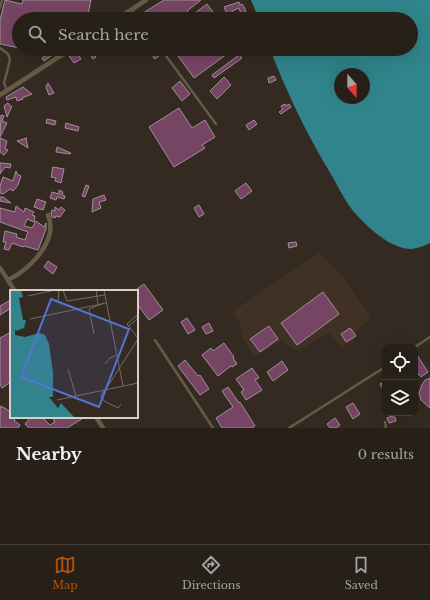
<!DOCTYPE html>
<style>
:root{--surface:#272019;--page:#2f2822;--text:#f1f3f6;--muted:#a4a3a2;--line:#433e38;--accent:#b45309}
body{margin:0;font-family:"Libre Baskerville",serif;background:var(--page);color:var(--text)}
.controls{position:absolute;right:12px;bottom:12px;display:grid;overflow:hidden;border-radius:8px;box-shadow:0 4px 16px #0002}
.controls button{width:36px;height:36px;display:grid;place-items:center;padding:0;border:0;border-bottom:1px solid var(--line);background:var(--surface);color:var(--text);font:20px sans-serif}
.compass{position:absolute;left:334px;top:68px;width:36px;height:36px;border-radius:50%;background:var(--surface);box-shadow:0 4px 16px #0002;rotate:159deg}
.list{margin:0;padding:0;list-style:none}
h2{display:flex;justify-content:space-between;align-items:center;height:52px;margin:0;padding:0 16px;font-size:17px}
h2 small{font-size:13px;font-weight:400;color:var(--muted)}
.icon{flex:none;width:22px;height:22px;fill:none;stroke:currentColor;stroke-width:2;stroke-linecap:round;stroke-linejoin:round}
.map{position:relative;flex:none;width:430px;height:428px;overflow:hidden}
.search{position:absolute;background:var(--surface);box-shadow:0 4px 16px #0002;left:12px;right:12px;top:12px;height:44px;display:flex;align-items:center;gap:10px;box-sizing:border-box;padding:0 14px;border-radius:22px;color:var(--muted);font-size:15px}
.sheet{height:116px;background:var(--surface)}
nav{display:flex;justify-content:space-around;align-items:center;box-sizing:border-box;height:56px;border-top:1px solid var(--line);background:var(--surface);font-size:11px;color:var(--muted)}
nav a{display:grid;justify-items:center;gap:2px}
nav .on{color:var(--accent)}
.map>svg:first-child{display:block}
.built{fill:#413124}
.water{fill:#31848b;fill-rule:evenodd}
.building{fill:#774564;stroke:#9e9098}
.lines{fill:none;stroke-linecap:round;stroke-linejoin:round}
.service{stroke:#645c45;stroke-width:2.5}
.minor{stroke:#645c45;stroke-width:4.5}
.inset-road{fill:none;stroke:#756c65;stroke-width:1}
.view{fill:#5575d4;fill-opacity:0.15;stroke:#5575d4;stroke-width:2}
.inset-edge{fill:none;stroke:#d7d0ca;stroke-width:2}
</style>
<div class="map">
<svg width="430" height="428" viewBox="0 0 430 428">
<rect width="100%" height="100%" fill="#342a21"/>
<path class="built" d="M319 253 344 278 371 317 357 331 353 341 342 347 329 333 298 351 281 341 254 357 242 337 240 323 232 312Z"/>
<path class="water" d="M251 0H430V243C425 246 418 248 412 249 392 250 367 227 354 212 345 201 339 188 332 176 307 135 287 93 270 49H411V19H259ZM340 74H364V98H340Z"/>
<g class="building">
<path d="M5 0 22 4 23 0H91L87 19H56L29 13 28 19H19V48L0 44V20Z"/>
<path d="M164 0H201L187 11 191 16 207 4 218 19H143L140 15Z"/>
<path d="M239 2 240 5 242 4 244 7 249 19H243L239 8 232 11 236 19H229L224 7Z"/>
<path d="M87 49H100L93 53 96 57 93 59Z"/>
<path d="M147 49H155L160 55 155 59Z"/>
<path d="M173 49H234L194 78Z"/>
<path d="M76 52 81 59 74 63 69 56Z"/>
<path d="M48 53 51 56 44 61 42 58Z"/>
<path d="M239 55 242 58 214 78 212 75Z"/>
<path d="M274 76 276 80 269 83 268 78Z"/>
<path d="M224 77 231 85 217 99 210 91Z"/>
<path d="M180 81 190 94 182 101 172 88Z"/>
<path d="M48 83 54 93 49 95 46 87Z"/>
<path d="M23 87 32 94 22 98 23 99 17 101 16 97 7 100 6 97Z"/>
<path d="M8 103 10 106H12L7 117 4 106Z"/>
<path d="M285 104 286 106 289 104 291 107 281 114 279 112 283 109 281 106Z"/>
<path d="M179 108 192 128 205 120 215 137 202 145 205 148 174 167 149 127Z"/>
<path d="M1 115 4 116 2 121 7 123 0 137Z"/>
<path d="M47 119 56 121 55 125 46 123Z"/>
<path d="M254 120 257 124 249 130 246 125Z"/>
<path d="M66 123 79 127 78 131 65 128Z"/>
<path d="M0 138 7 141 5 149 8 150 4 155 0 152Z"/>
<path d="M27 138 26 139 28 148 17 141Z"/>
<path d="M57 147 71 153 70 154 56 152Z"/>
<path d="M0 163 11 164 10 168 5 167 0 174Z"/>
<path d="M53 167 64 169 61 183 55 181 56 178 51 177Z"/>
<path d="M16 171 18 175 21 176 18 185 13 191 10 189 3 194 0 193V186L3 177 13 181Z"/>
<path d="M246 183 252 191 241 199 235 191Z"/>
<path d="M86 185 89 186 85 197 82 196Z"/>
<path d="M59 190 63 192 62 195 65 196 64 199 57 197 56 200 50 198 52 192 59 194Z"/>
<path d="M104 195 106 200 99 202 101 208 92 212 93 199Z"/>
<path d="M0 197H3L11 203 0 201Z"/>
<path d="M37 199 46 202 43 210 34 207Z"/>
<path d="M199 205 204 214 199 217 194 208Z"/>
<path d="M16 206 24 212 25 208 34 212 32 215 35 216 34 222 27 219 24 226 32 228 36 221 44 227 46 223V229L38 250 24 246 23 247 12 243 9 250 4 249 6 242H3L5 231 17 234 16 237 25 240 28 232 0 222V208L15 212Z"/>
<path d="M55 207 59 210 61 207 65 210 60 217 56 216 55 218 52 217 51 213 52 210 55 211Z"/>
<path d="M296 242 297 246 289 248 288 243Z"/>
<path d="M48 261 57 267 53 274 44 267Z"/>
<path d="M144 284 163 310 149 320 137 304V289Z"/>
<path d="M323 292 339 314 297 345 281 323Z"/>
<path d="M9 301 11 304V308L0 315V306Z"/>
<path d="M187 318 195 330 188 334 181 322Z"/>
<path d="M209 323 213 331 206 334 202 327Z"/>
<path d="M269 326 278 339 260 352 250 339Z"/>
<path d="M350 328 356 336 346 342 341 334Z"/>
<path d="M11 332V382L2 388 0 384V338Z"/>
<path d="M224 343 234 357 233 358 237 364 232 367 231 366 218 376 202 355 211 348 213 351Z"/>
<path d="M415 352 428 372 421 377 419 374 418 375 416 373 415 374Z"/>
<path d="M185 360 198 376 200 375 209 389 200 395 178 366Z"/>
<path d="M282 361 288 370 273 381 267 372Z"/>
<path d="M252 368 259 378 255 380 262 390 246 400 241 392 244 390 236 379Z"/>
<path d="M430 378V408L421 400 419 393 422 385 425 380Z"/>
<path d="M385 381V392L380 384Z"/>
<path d="M228 387 239 403 240 402 255 426 252 428H222L216 418 233 407 222 391Z"/>
<path d="M353 403 360 414 353 419 346 407Z"/>
<path d="M1 406 11 412V417H17L14 420 20 425 18 428H0V409Z"/>
<path d="M392 416V417H395L396 421 389 423 387 418Z"/>
<path d="M31 417H42L50 425 55 422 53 419 56 417H85L67 428H29L25 424Z"/>
<path d="M335 418 340 425 336 428H330L327 424Z"/>
</g>
<g class="lines">
<g class="service">
<path d="M0 8 2 0"/>
<path d="M132 10 139 19"/>
<path d="M0 48 8 54 10 60 4 83 7 90"/>
<path d="M161 49 216 124"/>
<path d="M155 340 213 428"/>
<path d="M415 347 430 337"/>
<path d="M385 422 386 428"/>
<path d="M289 428 385 367"/>
</g>
<g class="minor">
<path d="M117 19 146 0"/>
<path d="M0 95 71 49"/>
<path d="M0 268 15 291"/>
<path d="M8 280C29 270 59 241 48 215"/>
<path d="M96 417 103 428"/>
</g>
</g>
<g transform="translate(10 290)">
<rect width="128" height="128" fill="#342a21"/>
<path d="M0 0H11L13 7 9 8 13 30H16L14 38 6 41 5 39V45L15 47 29 43 35 45 39 54 43 83V107H39L48 118 51 113 65 128H0Z" fill="#31848b"/>
<path class="inset-road" d="M53 0 57 11 95 5M86 0 88 14M94 0 113 96M18 6 45 0M48 13 49 0M128 27 126 26 117 34 128 48M20 29 96 13M119 36 128 28M84 44 79 19 94 13M95 74 100 68 107 65M58 79 66 106M96 99 128 49M94 100 91 106 94 111 108 118 111 114M47 110 128 93"/>
<path class="view" d="M41 9 119 39 89 117 11 87Z"/>
<rect width="128" height="128" class="inset-edge"/>
</g>
</svg>
<div class="controls">
<button><svg class="icon" aria-label="locate" viewBox="0 0 24 24"><circle cx="12" cy="12" r="6"/><path d="M12 2v4M12 18v4M2 12h4M18 12h4"/></svg></button>
<button><svg class="icon" aria-label="layers" viewBox="0 0 24 24"><path d="M12 4l9 5-9 5-9-5zM3 14l9 5 9-5"/></svg></button>
</div>
<svg class="compass" viewBox="-18 -18 36 36"><path d="M0-13l5 13h-10z" fill="#e53935"/><path d="M0 13l5-13h-10z" fill="#a4a3a2"/></svg>
<div class="search"><svg class="icon" aria-label="search" viewBox="0 0 24 24"><circle cx="10" cy="10" r="6"/><path d="M15 15l6 6"/></svg>Search here</div>
</div>
<section class="sheet">
<h2>Nearby<small>0 results</small></h2>
<ul class="list">
</ul>
</section>
<nav>
<a class="on"><svg class="icon" aria-label="map" viewBox="0 0 24 24"><path d="M3 6l6-2 6 2 6-2v14l-6 2-6-2-6 2zM9 4v14M15 6v14"/></svg>Map</a>
<a><svg class="icon" aria-label="directions" viewBox="0 0 24 24"><path d="M12 3l9 9-9 9-9-9zM9 14v-3h6M13 9l2 2-2 2"/></svg>Directions</a>
<a><svg class="icon" aria-label="saved" viewBox="0 0 24 24"><path d="M7 4h10v16l-5-4-5 4z"/></svg>Saved</a>
</nav>
